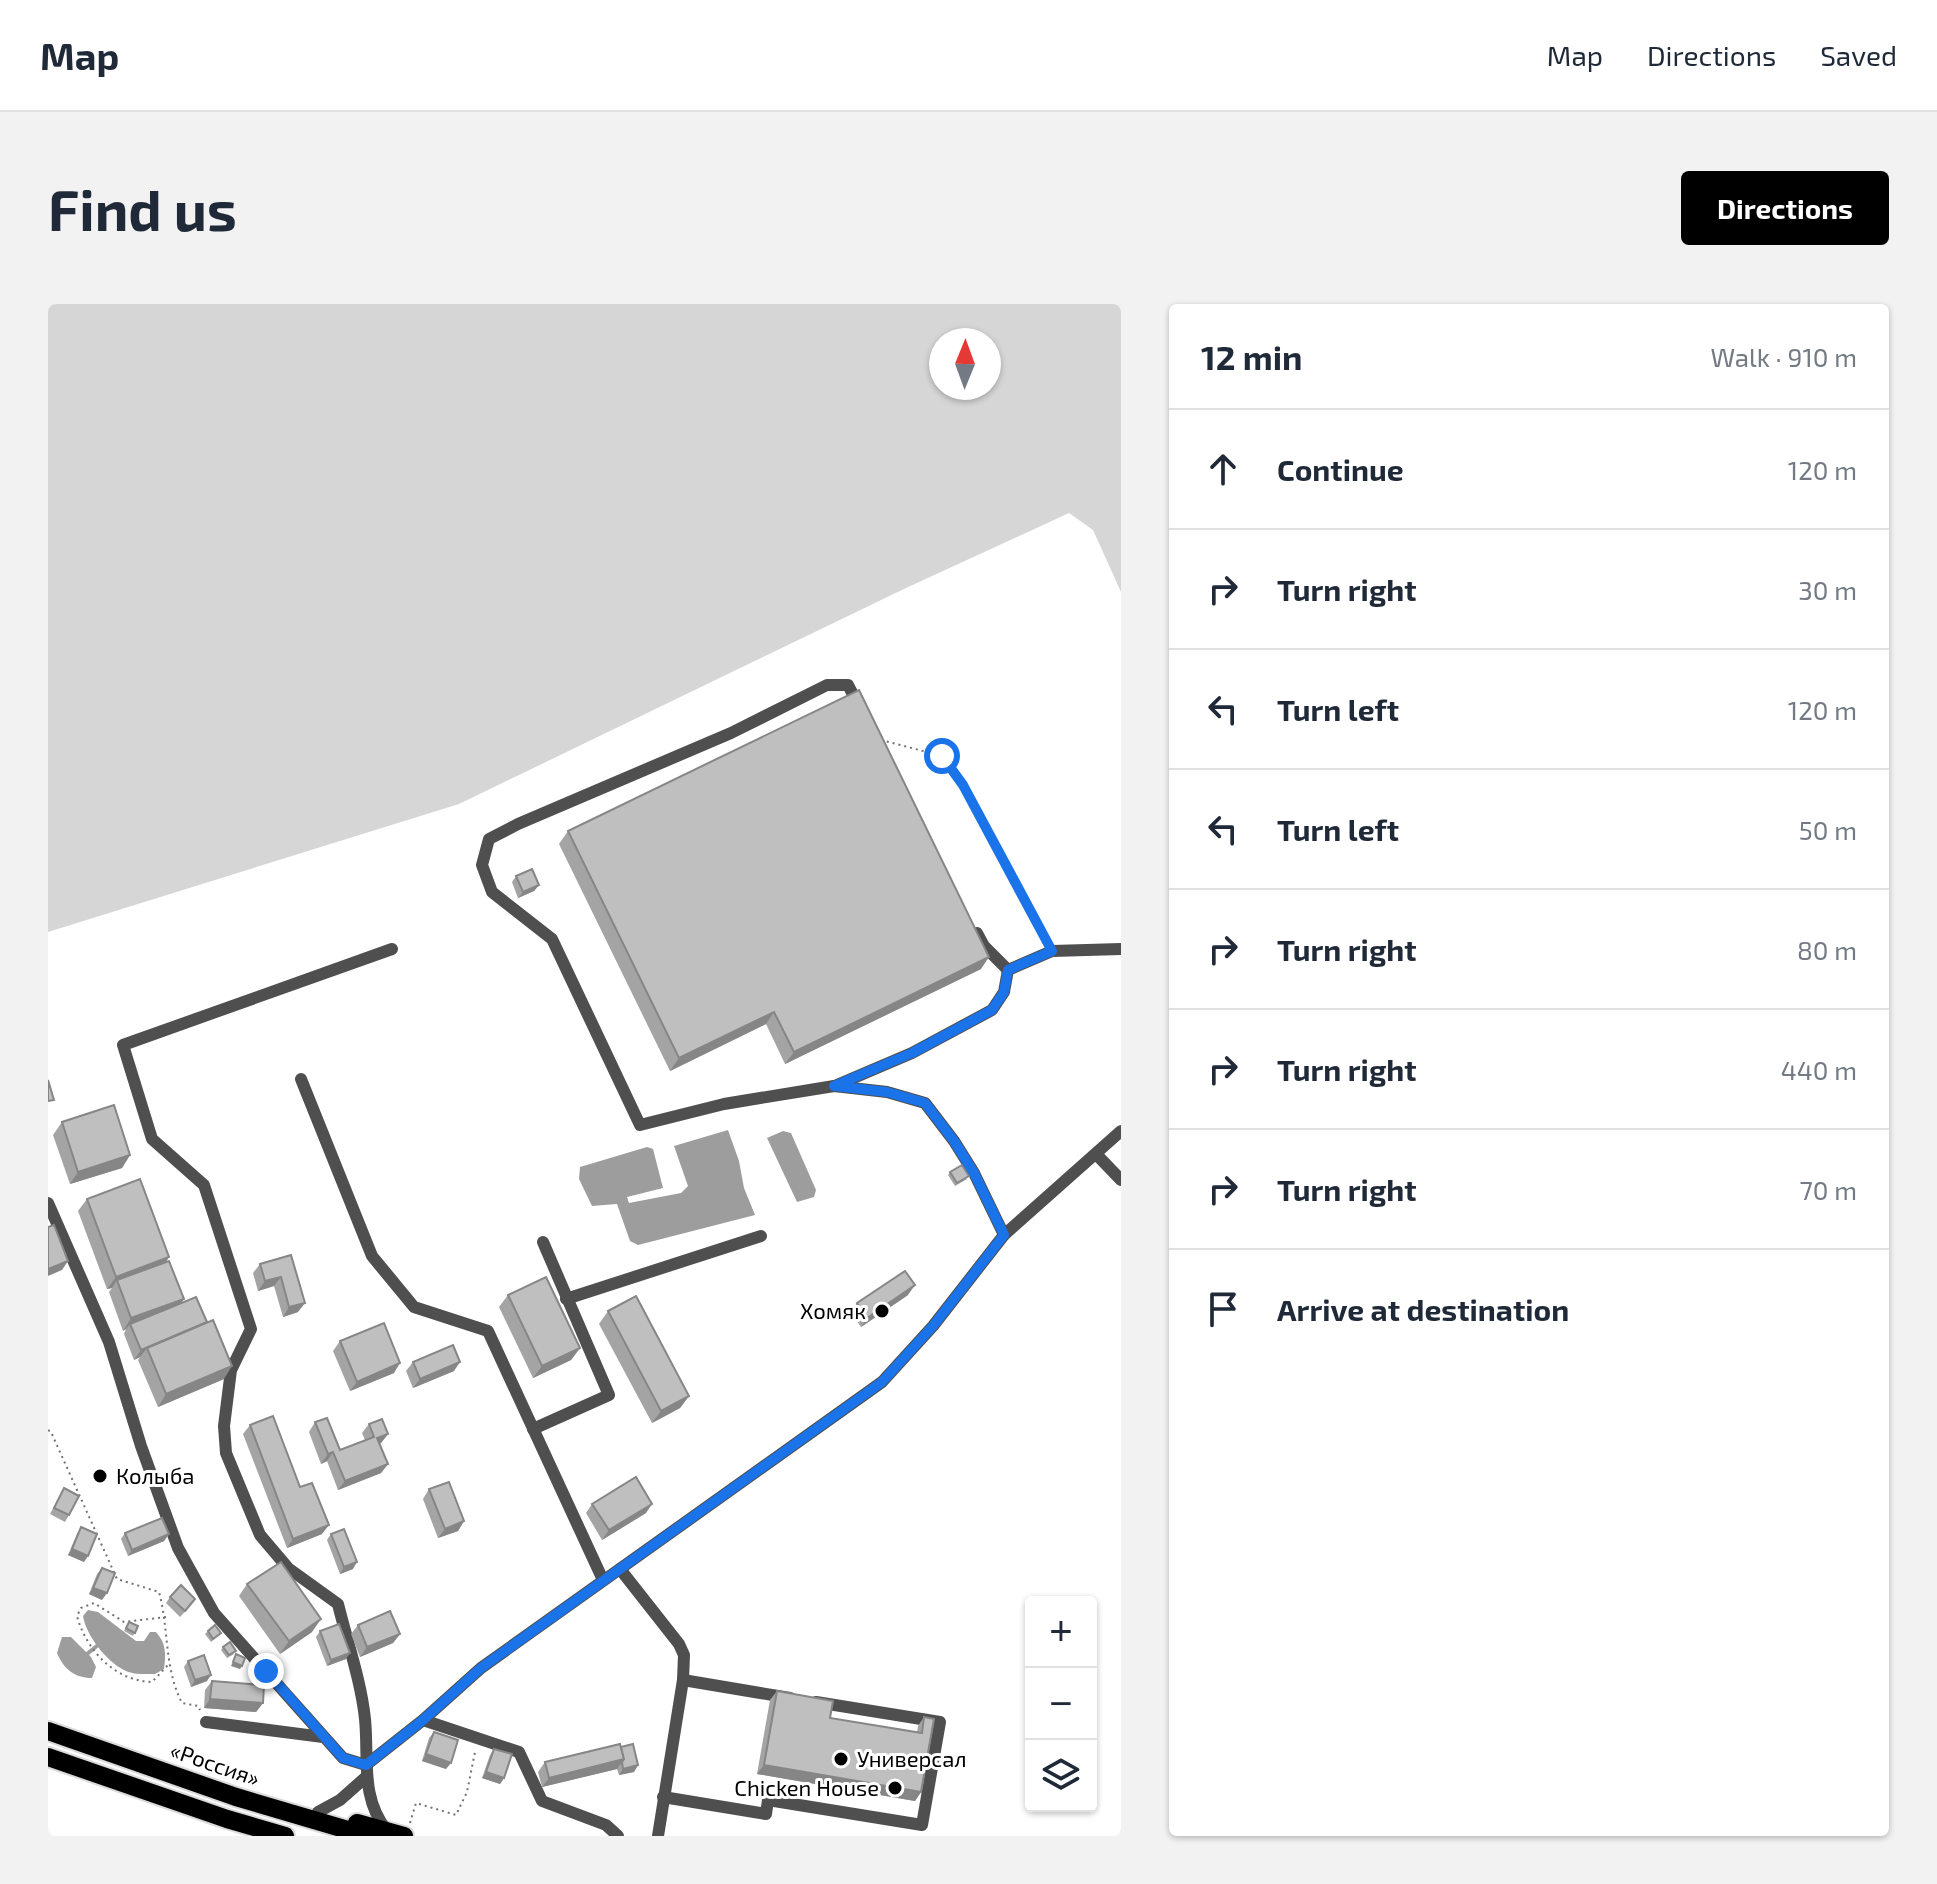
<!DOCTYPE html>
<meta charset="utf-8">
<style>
:root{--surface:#fff;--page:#f2f2f3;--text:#1f2937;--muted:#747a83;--line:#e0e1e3;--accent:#000}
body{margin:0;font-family:"Exo 2",sans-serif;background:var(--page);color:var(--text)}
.controls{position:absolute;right:24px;bottom:24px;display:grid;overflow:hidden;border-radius:8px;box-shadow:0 2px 6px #0004}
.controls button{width:72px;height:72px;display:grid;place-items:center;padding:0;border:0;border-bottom:2px solid var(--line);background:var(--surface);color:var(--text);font:40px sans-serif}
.compass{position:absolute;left:881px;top:24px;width:72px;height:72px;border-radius:50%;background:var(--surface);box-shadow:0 2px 6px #0004;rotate:1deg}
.stop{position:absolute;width:24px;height:24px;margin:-18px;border:6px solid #1a73e8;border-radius:50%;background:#fff}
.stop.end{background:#1a73e8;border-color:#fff;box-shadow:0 2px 8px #0008}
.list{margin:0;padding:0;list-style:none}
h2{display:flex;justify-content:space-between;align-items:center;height:104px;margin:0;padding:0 32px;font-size:34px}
h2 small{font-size:26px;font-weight:400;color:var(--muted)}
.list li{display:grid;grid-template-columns:52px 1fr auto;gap:24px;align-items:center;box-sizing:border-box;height:120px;padding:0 32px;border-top:2px solid var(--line)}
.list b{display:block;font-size:30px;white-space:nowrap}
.list em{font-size:26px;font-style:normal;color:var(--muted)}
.icon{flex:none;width:44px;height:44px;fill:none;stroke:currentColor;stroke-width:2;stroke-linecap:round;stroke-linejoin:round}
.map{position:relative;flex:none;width:1073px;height:1532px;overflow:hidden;border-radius:8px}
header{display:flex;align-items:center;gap:48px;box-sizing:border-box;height:112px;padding:0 40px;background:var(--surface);border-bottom:2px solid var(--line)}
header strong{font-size:38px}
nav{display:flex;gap:44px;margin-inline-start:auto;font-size:28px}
.intro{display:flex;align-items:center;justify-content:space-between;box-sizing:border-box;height:192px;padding:0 48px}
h1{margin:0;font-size:56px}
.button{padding:20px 36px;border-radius:8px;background:var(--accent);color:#fff;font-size:28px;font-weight:700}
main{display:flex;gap:48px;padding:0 48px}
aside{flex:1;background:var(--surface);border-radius:8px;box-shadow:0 2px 6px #0004}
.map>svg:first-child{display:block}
.green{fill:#d6d6d6;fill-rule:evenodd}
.water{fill:#9d9d9d}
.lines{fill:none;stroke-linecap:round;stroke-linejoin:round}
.stream{stroke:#9d9d9d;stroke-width:4}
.highway-casing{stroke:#dbdbdb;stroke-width:22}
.path{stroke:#717171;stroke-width:2;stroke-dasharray:2 4;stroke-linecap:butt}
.minor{stroke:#4f4f4f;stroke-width:12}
.highway{stroke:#000;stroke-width:18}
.wall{fill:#a4a4a4}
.shaded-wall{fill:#868686}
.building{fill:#bfbfbf;stroke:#868686;stroke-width:2}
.route{stroke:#1a73e8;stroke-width:10}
.poi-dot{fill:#000;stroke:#fff;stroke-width:3}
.labels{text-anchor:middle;stroke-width:6;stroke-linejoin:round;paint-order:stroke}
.poi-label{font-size:22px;fill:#000;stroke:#fff;text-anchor:end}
.street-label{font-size:22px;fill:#000;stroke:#fff}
</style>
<header>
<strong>Map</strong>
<nav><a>Map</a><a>Directions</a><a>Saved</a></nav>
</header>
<div class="intro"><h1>Find us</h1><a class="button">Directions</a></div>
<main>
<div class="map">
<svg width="1073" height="1532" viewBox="0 0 1073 1532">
<rect width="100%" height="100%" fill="#fff"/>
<path class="green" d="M0 0H1073V288L1045 226 1021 209 858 284 411 500 0 628ZM941 36V84H893V36Z"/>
<g class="water">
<path d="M680 826 691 857 696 884 707 911 590 941 582 937 569 900 544 902 531 875 532 863 599 843 605 845 615 884 579 893 581 899 633 889 640 882 626 842Z"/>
<path d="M735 827 743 829 768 886 766 893 749 898 719 834Z"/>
<path d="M40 1306 50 1308 88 1337H96L102 1328H108C118 1339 118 1350 116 1365L107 1370C97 1370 85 1371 76 1366 58 1357 38 1331 35 1312Z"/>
<path d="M14 1333H23L43 1353 48 1363 44 1374C26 1374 16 1365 9 1349Z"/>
</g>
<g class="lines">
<path class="stream" d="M39 1350 50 1341"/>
<defs>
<g id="highway">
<path d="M0 1427 188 1493 320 1532"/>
<path d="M0 1453 179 1515 237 1532"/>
<path d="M309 1519 356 1532"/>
</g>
</defs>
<use href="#highway" class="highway-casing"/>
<g class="path">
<path d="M833 436 894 452 915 481 998 635"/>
<path d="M0 1126 3 1128 69 1275 111 1288C121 1325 116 1364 134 1399L150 1402 152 1406"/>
<path d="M118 1313 76 1318 46 1299 33 1304 29 1312C38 1346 67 1377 104 1378L120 1361"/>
<path d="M362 1519 368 1499 408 1511 419 1488 427 1448"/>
</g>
<g class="minor">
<path d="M812 404 800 381H779L683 429 470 520 441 535 434 561 444 588 504 635 592 821 676 800 786 782 839 788 877 799 906 837 926 869 956 931"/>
<path d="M929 629 936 642 960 666 1004 647 1073 645"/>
<path d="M253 775 324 952 366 1003 440 1027 555 1276"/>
<path d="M789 781 864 749 944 706 956 688 960 666"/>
<path d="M1048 850 1073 876"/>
<path d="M0 899 61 1038 93 1142 130 1244 166 1309 295 1454 318 1461"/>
<path d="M518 995 713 932"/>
<path d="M485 1125 561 1091 495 938"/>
<path d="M572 1265 631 1340 636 1351 635 1376 610 1532"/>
<path d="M635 1376 742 1394"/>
<path d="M375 1416 471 1448 494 1497 558 1521 570 1532"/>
<path d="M158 1418 275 1433"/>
<path d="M318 1461 375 1416 433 1364 834 1078 885 1022 956 931 1073 827"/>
<path d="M615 1493 718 1510 720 1496 874 1521 892 1418 768 1398"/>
<path d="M270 1508 292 1496 318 1473"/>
<path d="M339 1527C312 1493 321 1455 317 1415 313 1377 299 1337 290 1300L240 1264 212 1231 178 1149 176 1122 183 1066 203 1025 156 881 104 835 75 741 344 645"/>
</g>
<use href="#highway" class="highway"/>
</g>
<g class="wall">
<path d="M520 527 933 665 737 760 718 720 622 767 511 540Z"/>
<path d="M468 572 491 581 486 587 470 594 464 578Z"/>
<path d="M14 818 82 851 74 864 22 880 5 831Z"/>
<path d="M902 868 919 875 907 882 900 871Z"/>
<path d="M39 895 121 953 118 958 136 995 133 999 176 1075 110 1103 90 1056 92 1053 86 1056 76 1030 78 1025 75 1027 61 988 64 984 59 985 30 907Z"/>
<path d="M243 951 250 1008 235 1013 226 982 210 987 205 969 212 960Z"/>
<path d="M460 991 532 1044 523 1056 485 1074 451 1003Z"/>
<path d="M860 991 813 1023 803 1009 809 999Z"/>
<path d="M560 1007 641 1092 632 1104 604 1119 551 1020Z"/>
<path d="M292 1037 346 1069 302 1087 285 1047Z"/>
<path d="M365 1058 406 1067 365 1084 358 1067Z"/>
<path d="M267 1118 292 1146 317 1136 314 1129 321 1120 340 1130 332 1140 340 1160 333 1169 290 1186 279 1157 273 1160 261 1128Z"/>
<path d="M202 1121 274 1230 239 1244 195 1130Z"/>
<path d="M16 1184 21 1211 17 1218 2 1210Z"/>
<path d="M381 1185 416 1217 410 1227 390 1234 375 1195Z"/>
<path d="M544 1200 598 1209 554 1236 538 1209Z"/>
<path d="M33 1223 36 1258 20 1251 29 1230Z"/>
<path d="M77 1229 121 1230 116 1237 80 1252 73 1235Z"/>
<path d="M283 1230 305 1265 292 1270 279 1236Z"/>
<path d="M54 1264V1296L41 1290 49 1270Z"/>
<path d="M199 1280 264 1328 232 1350 191 1292Z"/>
<path d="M122 1293 143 1301 132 1313 118 1299Z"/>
<path d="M81 1318 90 1322 85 1332 76 1327Z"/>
<path d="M310 1321 352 1330 345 1339 312 1353 303 1330Z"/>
<path d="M160 1327 173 1329 163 1338 157 1330Z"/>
<path d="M272 1327 298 1355 279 1362 268 1333Z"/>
<path d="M175 1343 186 1350 179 1354 173 1346Z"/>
<path d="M140 1357 159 1377 143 1383 136 1363Z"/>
<path d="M164 1377 215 1399 208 1408 156 1404 157 1386Z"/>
<path d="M729 1387 782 1414 869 1428 870 1422 876 1413 873 1488 867 1497 709 1470 722 1396Z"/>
<path d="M386 1428 398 1465 374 1457 381 1434Z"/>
<path d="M573 1443 590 1461 586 1468 571 1471 569 1465 494 1483 490 1468 497 1458Z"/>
<path d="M446 1445 456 1474 452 1480 434 1474 442 1451Z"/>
</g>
<g class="shaded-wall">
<path d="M491 581 486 587 470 594 475 588Z"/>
<path d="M941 653 933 665 737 760 746 748Z"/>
<path d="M726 708 718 720 622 767 631 754Z"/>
<path d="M82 851 74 864 22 880 30 868Z"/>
<path d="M121 953 112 966 69 976 64 984 59 985 68 973Z"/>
<path d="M20 957 14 966 0 972V965Z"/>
<path d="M233 973 226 982 210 987 217 977Z"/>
<path d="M867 981 860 991 813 1023 819 1014Z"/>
<path d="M136 995 127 1007 82 1020 78 1025 75 1027 83 1014Z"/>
<path d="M257 999 250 1008 235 1013 241 1003Z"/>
<path d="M159 1019 99 1044 92 1053 86 1056 93 1046Z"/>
<path d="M532 1044 523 1056 485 1074 494 1062Z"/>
<path d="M412 1058 406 1067 365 1084 372 1075Z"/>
<path d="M352 1059 346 1069 302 1087 309 1078Z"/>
<path d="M184 1062 176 1075 110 1103 118 1090Z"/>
<path d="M641 1092 632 1104 604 1119 613 1107Z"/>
<path d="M340 1130 333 1139 323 1143 329 1134Z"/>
<path d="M285 1148 279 1157 273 1160 280 1150Z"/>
<path d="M340 1160 333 1169 290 1186 297 1177Z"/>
<path d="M604 1200 598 1209 554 1236 561 1226Z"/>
<path d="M416 1217 410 1227 390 1234 397 1225Z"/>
<path d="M281 1221 274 1230 239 1244 245 1235Z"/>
<path d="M121 1230 116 1237 80 1252 84 1246Z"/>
<path d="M24 1245 40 1252 36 1258 20 1251Z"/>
<path d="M309 1258 305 1265 292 1270 296 1263Z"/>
<path d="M45 1284 59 1289 54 1296 41 1290Z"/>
<path d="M273 1315 264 1328 232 1350 241 1337Z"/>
<path d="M352 1330 345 1339 312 1353 319 1343Z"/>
<path d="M302 1349 298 1355 279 1362 283 1356Z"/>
<path d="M185 1358 194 1362 192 1365 183 1362Z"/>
<path d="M163 1371 159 1377 143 1383 147 1376Z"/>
<path d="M162 1395 215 1399 208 1408 156 1404Z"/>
<path d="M378 1450 403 1459 398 1465 374 1457Z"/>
<path d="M576 1455 569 1465 494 1483 501 1474Z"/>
<path d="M590 1461 586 1468 571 1471 575 1465Z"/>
<path d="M716 1461 873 1488 867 1497 709 1470Z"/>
<path d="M438 1468 456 1474 452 1480 434 1474Z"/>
</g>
<g class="building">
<path d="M811 386 941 653 746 748 726 708 631 754 520 527Z"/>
<path d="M484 565 491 581 475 588 468 572Z"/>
<path d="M0 776 6 796 0 797Z"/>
<path d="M66 801 82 851 30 868 14 818Z"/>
<path d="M914 861 921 872 909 879 902 868Z"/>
<path d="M92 875 121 953 68 973 39 895Z"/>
<path d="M6 921 20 957 0 965V923Z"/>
<path d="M243 951 257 999 241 1003 233 973 217 977 212 960Z"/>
<path d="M121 957 136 995 83 1014 69 976Z"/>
<path d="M857 967 867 981 819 1014 809 999Z"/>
<path d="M498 973 532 1044 494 1062 460 991Z"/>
<path d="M588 992 641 1092 613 1107 560 1007Z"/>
<path d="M148 993 159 1018 93 1046 82 1020Z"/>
<path d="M165 1016 184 1062 118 1090 99 1044Z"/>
<path d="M336 1019 352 1059 309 1078 292 1037Z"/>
<path d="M405 1041 412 1058 372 1075 365 1058Z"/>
<path d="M225 1112 252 1183 264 1179 281 1221 245 1235 202 1121Z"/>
<path d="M279 1114 292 1146 326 1133 321 1120 334 1115 340 1130 329 1134 340 1160 297 1177 285 1148 280 1150 267 1118Z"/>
<path d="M588 1173 604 1200 561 1226 544 1200Z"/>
<path d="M401 1178 416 1217 397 1225 381 1185Z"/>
<path d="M16 1184 31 1192 21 1211 6 1204Z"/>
<path d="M114 1214 121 1230 84 1246 77 1229Z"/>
<path d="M33 1223 49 1230 40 1252 24 1245Z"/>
<path d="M296 1225 309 1258 296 1263 283 1230Z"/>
<path d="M233 1258 273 1315 241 1337 199 1280Z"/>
<path d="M54 1264 67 1269 59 1289 45 1284Z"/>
<path d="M133 1281 147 1295 137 1307 122 1293Z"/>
<path d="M342 1307 352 1330 319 1343 310 1321Z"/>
<path d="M81 1318 90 1322 87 1329 78 1324Z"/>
<path d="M291 1320 302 1349 283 1356 272 1327Z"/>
<path d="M167 1321 173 1329 165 1335 160 1327Z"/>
<path d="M182 1338 188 1347 181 1351 175 1343Z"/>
<path d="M188 1350 197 1354 194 1362 185 1358Z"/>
<path d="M156 1351 163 1371 147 1376 140 1357Z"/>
<path d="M164 1377 216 1381 215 1399 162 1395Z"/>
<path d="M729 1387 785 1397 782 1414 874 1429 876 1413 886 1415 873 1488 716 1461Z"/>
<path d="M386 1428 410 1436 403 1459 378 1450Z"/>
<path d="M572 1440 576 1455 501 1474 497 1458Z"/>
<path d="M585 1440 590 1461 575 1465 574 1458 576 1455 573 1443Z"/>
<path d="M446 1445 464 1450 456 1474 438 1468Z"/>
</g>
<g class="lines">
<path class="route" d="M218 1367 295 1454 318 1461 375 1416 433 1364 834 1078 885 1022 956 931 926 869 906 837 877 799 839 788 786 782 864 749 944 706 956 688 960 666 1004 647 915 481 894 452"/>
</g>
<g class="poi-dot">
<circle cx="834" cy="1007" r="8"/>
<circle cx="52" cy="1172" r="8"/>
<circle cx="793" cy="1455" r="8"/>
<circle cx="847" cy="1484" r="8"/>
</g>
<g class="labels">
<g class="poi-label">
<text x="818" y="1015">Хомяк</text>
<text x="68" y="1180" text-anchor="start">Колыба</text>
<text x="809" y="1463" text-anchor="start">Универсал</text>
<text x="831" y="1492">Chicken House</text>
</g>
<g class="street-label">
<text transform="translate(167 1460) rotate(19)" y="8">«Россия»</text>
</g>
</g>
</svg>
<div class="controls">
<button>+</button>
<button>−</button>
<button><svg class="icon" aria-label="layers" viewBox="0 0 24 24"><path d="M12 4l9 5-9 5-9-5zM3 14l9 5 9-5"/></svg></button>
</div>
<svg class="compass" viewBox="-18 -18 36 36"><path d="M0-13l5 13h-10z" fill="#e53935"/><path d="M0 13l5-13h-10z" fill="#747a83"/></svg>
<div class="stop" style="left:894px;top:452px"></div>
<div class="stop end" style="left:218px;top:1367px"></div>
</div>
<aside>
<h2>12 min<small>Walk · 910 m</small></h2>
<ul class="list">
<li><svg class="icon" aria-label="ahead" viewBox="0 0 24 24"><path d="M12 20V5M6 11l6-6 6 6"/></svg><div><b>Continue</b></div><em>120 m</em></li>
<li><svg class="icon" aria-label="right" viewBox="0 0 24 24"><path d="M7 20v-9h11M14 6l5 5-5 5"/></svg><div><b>Turn right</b></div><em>30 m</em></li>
<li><svg class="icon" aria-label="left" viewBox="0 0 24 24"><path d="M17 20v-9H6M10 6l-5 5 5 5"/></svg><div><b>Turn left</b></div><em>120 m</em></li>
<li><svg class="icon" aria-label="left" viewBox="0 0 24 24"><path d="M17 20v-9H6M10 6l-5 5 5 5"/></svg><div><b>Turn left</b></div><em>50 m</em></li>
<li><svg class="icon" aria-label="right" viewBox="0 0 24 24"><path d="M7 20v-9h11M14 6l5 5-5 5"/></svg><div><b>Turn right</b></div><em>80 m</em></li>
<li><svg class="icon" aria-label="right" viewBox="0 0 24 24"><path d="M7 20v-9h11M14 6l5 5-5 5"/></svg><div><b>Turn right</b></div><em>440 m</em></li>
<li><svg class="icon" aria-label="right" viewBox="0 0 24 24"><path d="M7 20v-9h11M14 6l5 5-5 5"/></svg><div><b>Turn right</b></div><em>70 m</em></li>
<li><svg class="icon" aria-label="arrive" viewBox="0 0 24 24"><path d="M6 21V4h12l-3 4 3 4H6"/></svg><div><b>Arrive at destination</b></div></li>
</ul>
</aside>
</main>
